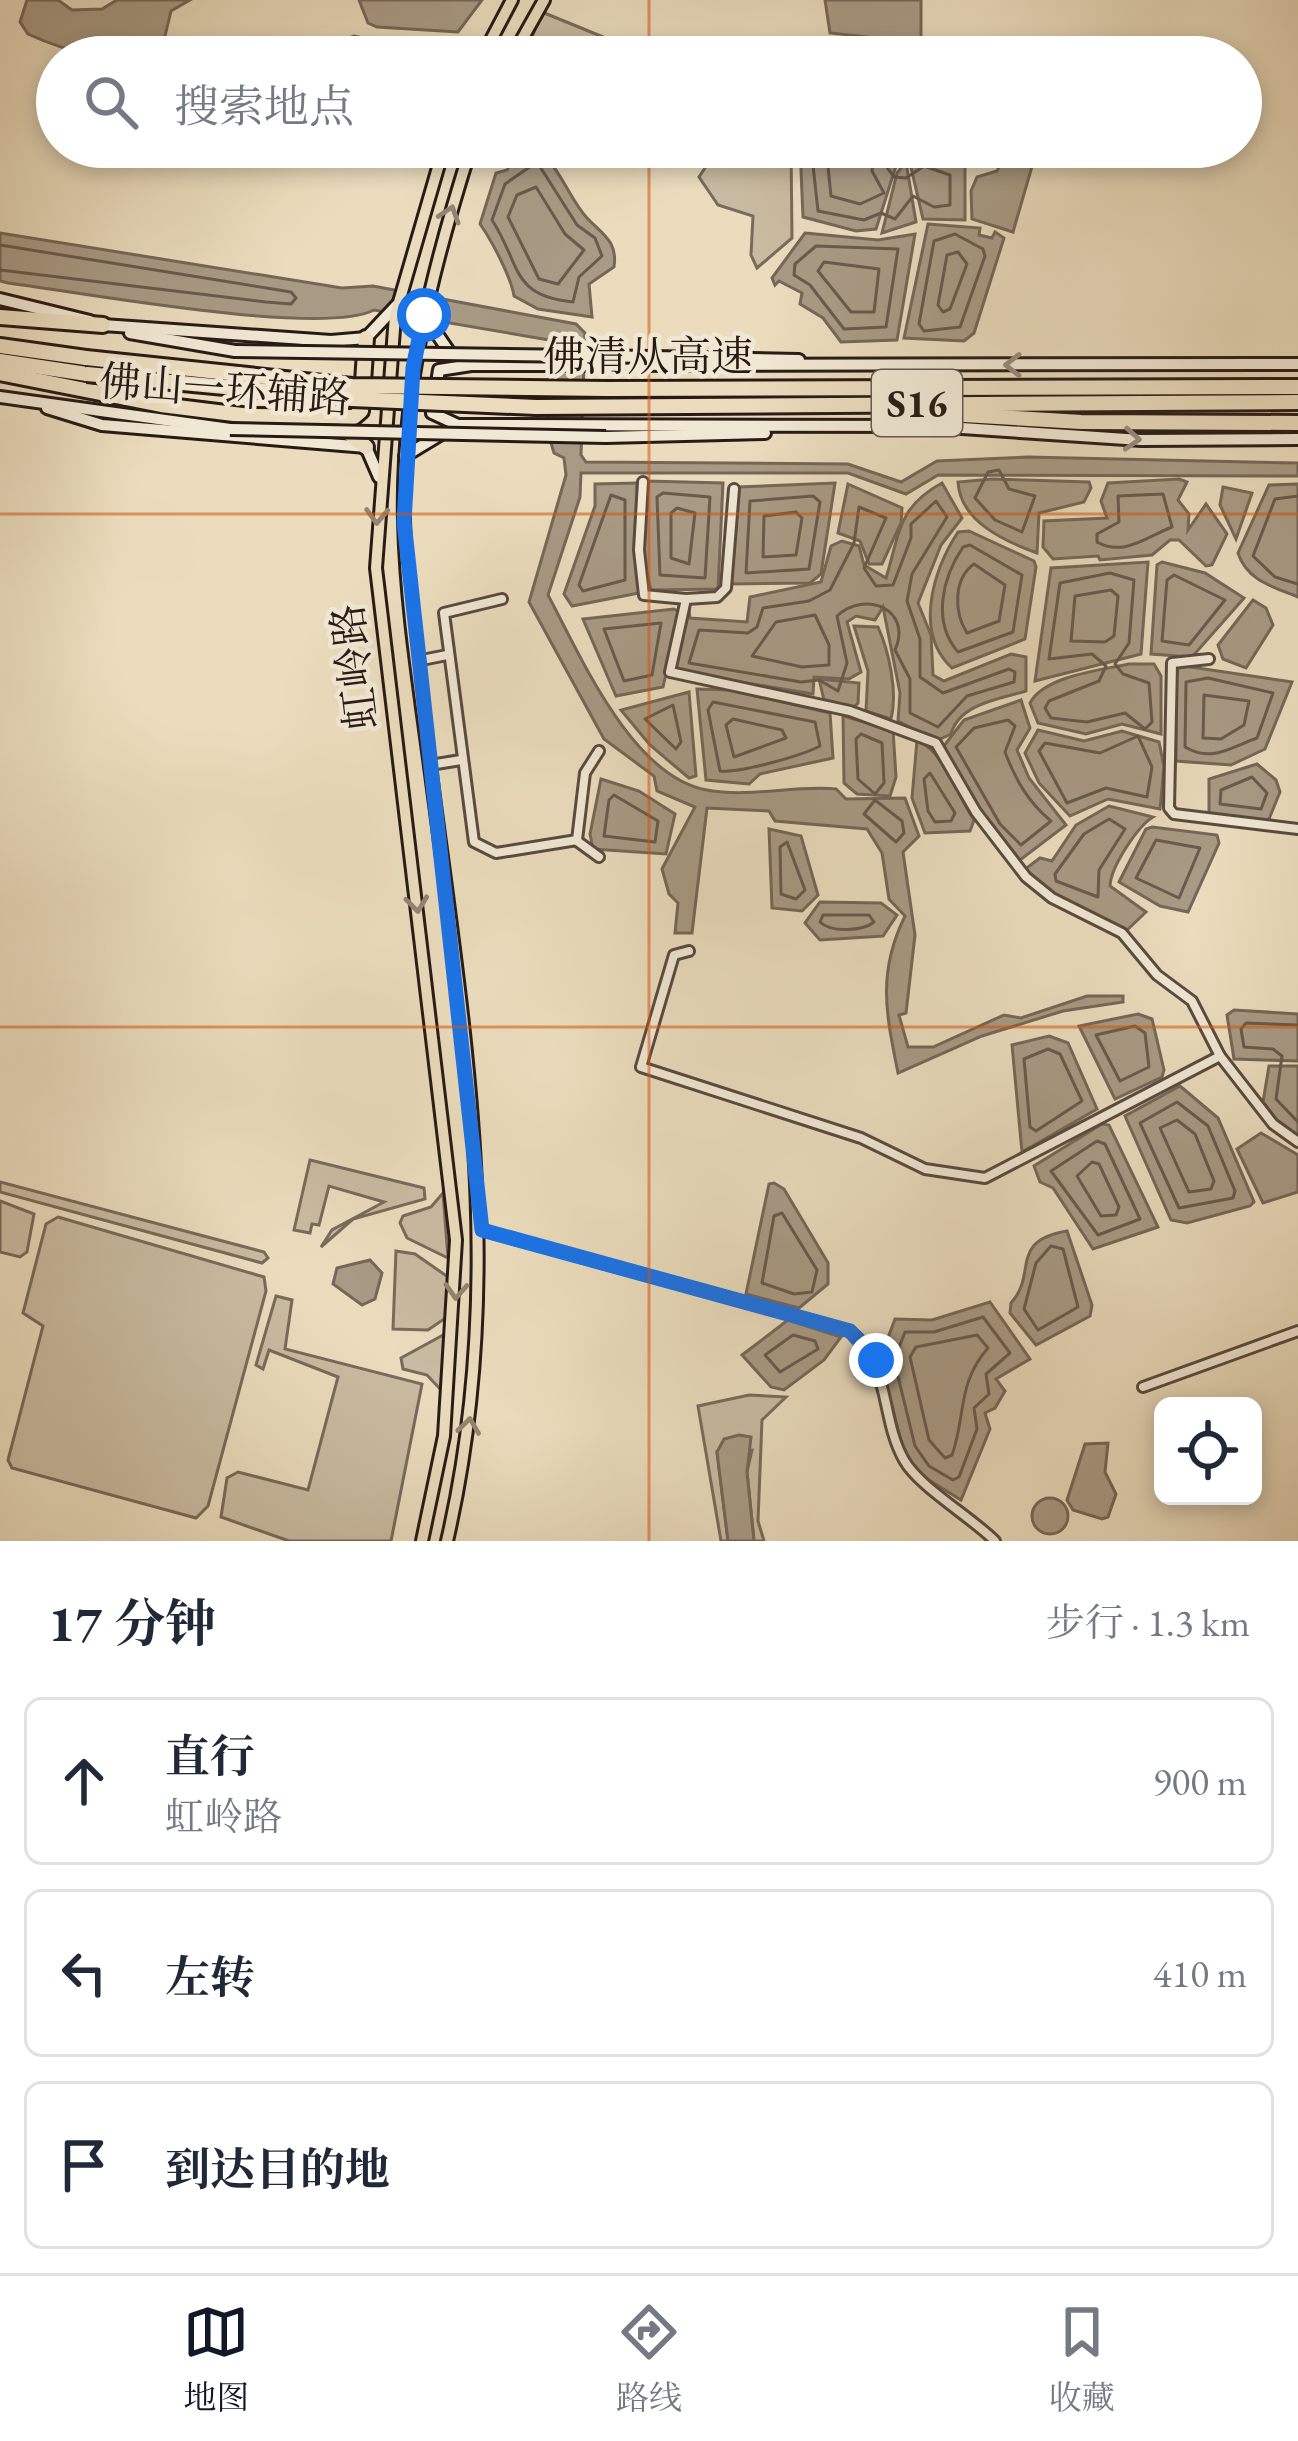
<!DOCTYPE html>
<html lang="zh">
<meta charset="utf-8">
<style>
:root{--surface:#fff;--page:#f2f2f3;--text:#1f2937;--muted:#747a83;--line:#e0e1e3;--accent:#111827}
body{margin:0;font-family:"EB Garamond","Noto Serif SC",serif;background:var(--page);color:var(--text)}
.controls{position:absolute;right:36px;bottom:36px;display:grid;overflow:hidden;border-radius:18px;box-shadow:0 6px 18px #0003}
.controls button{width:108px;height:108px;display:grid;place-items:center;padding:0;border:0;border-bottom:3px solid var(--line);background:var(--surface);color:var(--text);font:60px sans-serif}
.stop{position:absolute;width:36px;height:36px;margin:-27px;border:9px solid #1a73e8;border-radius:50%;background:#fff}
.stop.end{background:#1a73e8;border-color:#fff;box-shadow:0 3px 12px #0008}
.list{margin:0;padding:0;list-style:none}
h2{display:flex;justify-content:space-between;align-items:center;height:156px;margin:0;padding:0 48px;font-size:51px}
h2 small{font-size:39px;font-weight:400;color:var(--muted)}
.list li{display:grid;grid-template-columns:78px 1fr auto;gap:36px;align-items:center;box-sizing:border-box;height:168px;margin:0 24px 24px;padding:0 24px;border:3px solid var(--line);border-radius:18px}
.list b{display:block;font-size:45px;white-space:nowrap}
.list p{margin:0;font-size:39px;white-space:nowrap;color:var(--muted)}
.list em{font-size:39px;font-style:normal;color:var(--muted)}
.icon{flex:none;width:66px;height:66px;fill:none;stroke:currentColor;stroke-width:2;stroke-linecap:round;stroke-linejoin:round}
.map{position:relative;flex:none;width:1298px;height:1541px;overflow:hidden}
.search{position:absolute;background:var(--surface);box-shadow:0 6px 18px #0003;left:36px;right:36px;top:36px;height:132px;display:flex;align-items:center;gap:30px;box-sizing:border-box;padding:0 42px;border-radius:66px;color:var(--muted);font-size:45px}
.sheet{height:732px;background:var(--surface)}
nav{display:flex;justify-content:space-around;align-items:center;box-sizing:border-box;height:168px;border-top:3px solid var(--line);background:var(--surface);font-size:33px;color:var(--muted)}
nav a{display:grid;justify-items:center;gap:6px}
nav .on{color:var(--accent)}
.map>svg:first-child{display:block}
.green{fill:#c9bba1;stroke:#786b5c;stroke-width:3}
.water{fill:#a89a84;stroke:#756758;stroke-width:3}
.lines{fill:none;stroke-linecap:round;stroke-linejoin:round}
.shore{stroke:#685a4d;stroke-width:3}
.street-casing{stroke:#584b40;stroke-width:14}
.secondary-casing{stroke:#281b16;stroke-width:16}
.primary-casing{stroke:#281b16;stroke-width:16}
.highway-casing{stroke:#281b16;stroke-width:20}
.street{stroke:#f1e8d4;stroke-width:8}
.secondary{stroke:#f1e8d4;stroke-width:10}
.primary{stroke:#eadcbd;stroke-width:10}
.highway{stroke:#eadcbd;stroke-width:14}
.secondary-bridge-casing{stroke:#281b16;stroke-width:16;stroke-linecap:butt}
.highway-bridge-casing{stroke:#281b16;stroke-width:20;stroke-linecap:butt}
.secondary-bridge{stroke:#f1e8d4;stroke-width:10}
.highway-bridge{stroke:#eadcbd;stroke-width:14}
.oneway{stroke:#938572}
.oneway2{stroke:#978c7e}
.route{stroke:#1a73e8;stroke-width:15}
.grid{fill:none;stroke:#d5530d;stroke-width:3;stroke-opacity:0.55}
.labels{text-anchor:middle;stroke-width:9;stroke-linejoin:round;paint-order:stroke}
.shield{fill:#f1e8d4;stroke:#64584f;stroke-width:3}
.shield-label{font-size:39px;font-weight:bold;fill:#281b16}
.street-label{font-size:42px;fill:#281b16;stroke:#f1e8d4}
</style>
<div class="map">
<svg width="1298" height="1541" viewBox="0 0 1298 1541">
<rect width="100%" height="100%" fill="#eadcbd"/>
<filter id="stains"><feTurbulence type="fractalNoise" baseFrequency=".00167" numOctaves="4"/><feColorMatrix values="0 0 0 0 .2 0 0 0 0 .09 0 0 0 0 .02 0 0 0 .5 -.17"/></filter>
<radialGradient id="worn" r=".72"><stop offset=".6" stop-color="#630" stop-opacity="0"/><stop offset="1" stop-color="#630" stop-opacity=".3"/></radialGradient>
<g class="green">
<path d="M542 12 652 57H524Z"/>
<path d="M719 147H791L792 238 757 268 751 255 753 216 718 205 699 177Z"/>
<path d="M310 1160 424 1188 425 1199 353 1219 321 1247 332 1230 384 1202 329 1186 319 1225 312 1224 310 1233 294 1230Z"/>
<path d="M0 1182 264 1252 268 1258 262 1263 0 1192Z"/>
<path d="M443 1193 448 1258 407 1238 400 1223 403 1216 431 1207Z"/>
<path d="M0 1201 34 1214 27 1252 20 1257 0 1252Z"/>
<path d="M58 1217 264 1277 266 1291 208 1506 196 1518 12 1468 8 1460 43 1326 23 1313 46 1224Z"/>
<path d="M396 1251 415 1254 448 1277 447 1317 428 1330 393 1329Z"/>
<path d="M276 1296 292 1300 285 1349 422 1384 391 1541H289L221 1517 227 1478 238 1472 308 1490 338 1377 269 1350 263 1369 256 1365Z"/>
<path d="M447 1333 442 1391 427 1375 403 1369 401 1358Z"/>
<path d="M749 1395 786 1397 762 1420 758 1521 764 1541H754L747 1472 752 1450 717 1452 728 1541H721L698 1406Z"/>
</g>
<g class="water">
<path d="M27 0H58L72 10 102 9 117 0H190L171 11 160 57C105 57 77 57 28 34L20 22Z"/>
<path d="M359 0H482L458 32 377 27 368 23Z"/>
<path d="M825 0H921V38L913 42 830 33Z"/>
<path d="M354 36 408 48 413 57H346V39Z"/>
<path d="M831 40 920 49 927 57H820Z"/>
<path d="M800 147H902L876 229 856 231 803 217Z"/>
<path d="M1008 147 1033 163 1013 232 972 219 971 191 977 177 997 171Z"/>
<path d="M533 151 560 154 553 166C565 182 574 204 587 218 602 234 618 241 614 267L589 284 592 317 538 309 514 296C511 277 492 241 480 224L496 173 507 170 516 156Z"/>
<path d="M913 151 965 164V220L923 219 910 163Z"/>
<path d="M906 162 916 222 882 233 897 173Z"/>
<path d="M928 224 980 228 979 235 992 238 995 232 1004 238 974 333 964 341 904 338Z"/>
<path d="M0 233 342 288 373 286 576 324 585 333 581 455 586 462 848 464 901 482 937 461 1028 457 1298 463V476L938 475 906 494 848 473H581L580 497 548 595C580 655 632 777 707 790 750 798 793 785 836 789L846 799 905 798 919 836 903 852 915 935 906 1013 899 1015 908 1047H933L1004 1015 1021 1018 1087 996H1123V1002L1063 1011 982 1036 898 1073C886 1013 877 973 905 916L889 899 882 853 867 829 775 821 769 811 707 808 692 933H675L678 903 669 894 662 869 695 807 657 791 654 776 604 739 529 602 566 475 564 458 554 453 548 433 549 340 374 310C322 337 79 292 8 283L0 281Z"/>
<path d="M805 233 878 240 915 234 897 340 841 342 823 318 800 304 802 293 779 281 775 285 772 278Z"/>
<path d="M992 479 1089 482 1091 488 1084 502 1039 513 1037 553C1004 541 960 521 958 482Z"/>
<path d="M1179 479 1187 482 1178 500 1189 514 1188 530 1206 504 1227 534 1212 565 1206 566 1179 540H1170L1152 555 1100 560 1098 556 1053 559 1043 547 1044 521 1107 518 1101 501 1108 483Z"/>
<path d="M646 481 723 483 718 589 651 590 644 562Z"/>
<path d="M637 483 639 593 572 606 564 594 595 506V484Z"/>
<path d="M835 483 821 574 810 583 730 584 737 487Z"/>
<path d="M942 483 962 518 941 545 918 603 931 635 933 675 944 681 1011 654 1026 657V691C999 699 959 704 951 734L936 741 898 721 900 693 883 607 875 620 856 616 847 622 861 672 849 679 814 677 813 694 673 671 689 610 690 618 747 622 750 597 821 582 831 546 842 541 859 546 864 565 886 578C900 532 898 507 942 483Z"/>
<path d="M848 484 902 508 901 523 882 564H869L860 541 838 533Z"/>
<path d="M1298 484V597C1274 587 1247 581 1238 553L1269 485Z"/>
<path d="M1223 487 1252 493 1236 539 1220 505Z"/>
<path d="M969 531 1034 561 1036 567 1025 639 952 668C913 632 934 569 958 532Z"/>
<path d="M1148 562 1141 654 1035 681 1051 568Z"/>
<path d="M1162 562 1205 573 1244 598 1192 657 1151 654 1157 565Z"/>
<path d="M1253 600 1266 608 1273 625 1246 668 1223 659 1218 645Z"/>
<path d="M674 609 680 612 663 687 616 696 583 619Z"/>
<path d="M854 626 878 627C889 651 898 693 891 719L866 711 868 671Z"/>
<path d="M1129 664H1154L1161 676V734L1122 724 1086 734 1038 723 1030 703C1044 676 1101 670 1129 664Z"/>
<path d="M1184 666 1292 682 1265 749 1231 765 1176 761V669Z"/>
<path d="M819 679 859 683 858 703 854 707 824 700Z"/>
<path d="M697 689 731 690 830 713 833 758 760 774 749 784 706 780Z"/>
<path d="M689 692 696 776 689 778 650 745 621 710Z"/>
<path d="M1021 700 1030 728 1017 750 1029 778 1066 825 1020 860 991 832 943 747 964 720Z"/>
<path d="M843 716 893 730 896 777 890 796 857 794 844 783Z"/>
<path d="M1038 730 1084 741 1122 731 1159 742 1164 767 1160 809 1108 799 1070 816 1039 783 1025 753Z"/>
<path d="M917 740C945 752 957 795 974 820L970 831 925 833 912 798Z"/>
<path d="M1257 764 1276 780 1280 792 1267 824 1209 815V779Z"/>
<path d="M601 779 639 791 675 814 666 854 593 849 590 834Z"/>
<path d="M1109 806 1153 817C1138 826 1111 866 1110 886L1146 912 1125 932 1054 895 1024 870 1040 858 1052 861 1076 825Z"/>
<path d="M1152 827 1217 835 1219 843 1188 912 1160 906 1119 882 1146 829Z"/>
<path d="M769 829 801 836 818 895 802 911 772 908Z"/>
<path d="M820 902 881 903 897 915 883 936 820 940 805 923Z"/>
<path d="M1234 1010 1298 1014V1061L1234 1059 1227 1015Z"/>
<path d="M1138 1014 1152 1019 1164 1070 1162 1077 1115 1099 1079 1026Z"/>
<path d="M1049 1036 1068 1043 1097 1109 1022 1152 1012 1045Z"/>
<path d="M1269 1066H1298V1136L1283 1128 1263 1102Z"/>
<path d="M1180 1086 1218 1118 1254 1202 1250 1206 1187 1223 1171 1220 1125 1116Z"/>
<path d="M1102 1124 1109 1125 1158 1227 1093 1249 1053 1188 1040 1182 1034 1166Z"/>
<path d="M1261 1133 1298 1155V1192L1263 1203 1237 1149Z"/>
<path d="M774 1183 784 1189 828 1263V1284L799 1308 746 1294 769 1184Z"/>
<path d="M1067 1231 1092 1305 1090 1316 1036 1345 1010 1313 1011 1303C1038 1274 1008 1241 1067 1231Z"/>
<path d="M370 1260 382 1273 375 1299 362 1305 333 1284 337 1268Z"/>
<path d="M990 1302 1030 1359 996 1379 1005 1391 995 1408 985 1413 990 1429 961 1500 921 1475 904 1453 880 1359 895 1319 932 1320Z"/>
<path d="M788 1320 841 1337 824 1360 784 1390 771 1387 742 1355Z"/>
<path d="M739 1435 751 1437 747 1472 754 1541H728L717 1452 724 1439Z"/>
<path d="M1108 1443 1105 1472 1116 1494 1108 1517 1102 1519 1073 1510 1067 1500 1085 1444Z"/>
<circle cx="1050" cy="1516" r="18"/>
</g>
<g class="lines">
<g class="shore">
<path d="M811 147 818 211 864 220 881 213 895 219 913 196 934 207 950 205V175L924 166 906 178 894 177 886 166 890 147"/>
<path d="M826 147 831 196 860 204 884 193 872 171 875 147"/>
<path d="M537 162 577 225 595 238 602 256 579 277 573 302C510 296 521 264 492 220L505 184Z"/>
<path d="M536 187 565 234 584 250 558 284 539 279 508 217 517 195Z"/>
<path d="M955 234 983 249 985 256 960 327 924 331 919 324 934 241Z"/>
<path d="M0 245 291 292 296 298 291 304 266 302 0 270"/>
<path d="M816 246 898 249 886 327 844 329 810 285 794 275 795 264Z"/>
<path d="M958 252 967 264 950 309 943 312 938 305 947 255Z"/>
<path d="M824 262 879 269 874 312H851L818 271Z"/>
<path d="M999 470 1009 489 1035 496 1022 532 995 520 975 498 988 472Z"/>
<path d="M663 493 710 497 705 578 660 575 657 497Z"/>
<path d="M1163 494 1172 527C1146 537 1124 557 1097 542V534L1119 522 1118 496Z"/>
<path d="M611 495 625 500V580L583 591 579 585Z"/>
<path d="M813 496 820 502 809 569 746 573 750 501Z"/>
<path d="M1298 496 1275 499 1253 556 1275 577 1298 584"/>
<path d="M936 501 947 517 912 574 907 601 920 639V677L943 693 1009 669 1015 672 1014 682 967 696 938 727 910 713V679L895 650C913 609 865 590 837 616L847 663 838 691 819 680 801 682 689 663 699 630 748 633 757 627 763 608 809 601 830 590 854 543 859 507 886 518 864 568 876 586 893 585 911 538V524Z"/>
<path d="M677 508 695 513 689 564 671 558V513Z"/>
<path d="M796 512 802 518 796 555 763 557 764 516Z"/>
<path d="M970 545 1022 575 1013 632 958 652C932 622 942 578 963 547Z"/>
<path d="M974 564 1005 585 999 621 967 633C954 613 953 579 974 564Z"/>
<path d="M1110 573 1134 580 1129 643 1115 664 1123 674 1149 683 1152 722 1145 729 1125 713 1087 722 1051 718 1045 708 1049 701 1099 681 1106 666 1092 654 1049 659 1060 583Z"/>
<path d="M1174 575 1225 600 1189 645 1162 641 1167 580Z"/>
<path d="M1111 590 1118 596 1114 636 1105 642 1071 641 1075 596Z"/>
<path d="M815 615 829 645V665L802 667 752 656 776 622Z"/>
<path d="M661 623 652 675 624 681 604 629Z"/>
<path d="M1208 678 1273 693 1257 738C1231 747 1212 763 1185 747L1186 682Z"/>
<path d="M1204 695 1249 701 1244 725 1221 739 1203 738Z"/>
<path d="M713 702 815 722 820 746C801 756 740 773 720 771L708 710Z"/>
<path d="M673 705 681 742 676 749 645 719Z"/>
<path d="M733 719 782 730 786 738 734 757 726 725Z"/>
<path d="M1008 720 1015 726 1005 752C1016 781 1029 803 1051 821L1021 845 1000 824 956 747 974 728Z"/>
<path d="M861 734 882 743 884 783 875 794 858 779 856 739Z"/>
<path d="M1138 736 1152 767 1147 797 1106 788 1067 803 1039 751 1045 743 1100 753Z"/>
<path d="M930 773 955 813 951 821 935 822 928 811 924 779Z"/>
<path d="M1252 777 1267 793 1261 809 1220 804 1221 790Z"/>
<path d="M614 795 658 821 655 842 604 836 609 800Z"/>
<path d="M875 800 902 821 904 833 896 842 864 814Z"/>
<path d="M1109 819 1125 829 1099 870 1098 897 1056 881 1055 874 1084 834Z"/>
<path d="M1156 840 1200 848 1179 898 1136 878Z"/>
<path d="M787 842 805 890 796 899 781 894 780 847Z"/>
<path d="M823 915H869L874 922C863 931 831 933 820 922Z"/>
<path d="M1298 1025 1246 1023 1241 1029 1244 1047 1273 1049 1282 1056 1276 1099 1298 1122"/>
<path d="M1135 1026 1145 1033 1149 1067 1120 1081 1096 1035Z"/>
<path d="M1048 1049 1060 1054 1082 1101 1036 1131 1030 1127 1024 1059Z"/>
<path d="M1177 1102 1208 1126 1235 1191 1233 1198 1179 1208 1140 1123Z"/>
<path d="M1177 1120 1195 1134 1214 1181 1211 1189 1189 1192 1160 1128Z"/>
<path d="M1097 1141 1105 1144 1140 1219 1098 1235 1051 1171Z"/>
<path d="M1092 1162 1099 1164 1119 1207 1116 1215 1101 1216 1077 1176Z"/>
<path d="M782 1213 817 1270 812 1292 794 1294 762 1283 774 1216Z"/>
<path d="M1051 1246 1063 1249 1078 1307 1038 1330 1024 1309 1036 1263Z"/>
<path d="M983 1317 1010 1353 986 1374 989 1394 974 1408 977 1429 959 1477 953 1480 929 1466 915 1446 894 1360 905 1332H934Z"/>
<path d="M793 1335 815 1341 818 1349 780 1372 765 1355Z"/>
<path d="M977 1335 988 1348C957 1383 966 1416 952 1455L945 1458 929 1440 910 1357 916 1347Z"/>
</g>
<defs>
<g id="street">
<path d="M643 482 639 550 644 595 686 599"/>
<path d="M734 489 726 588 717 597 686 599 670 672 850 711 936 743 976 812 1026 877 1052 898 1122 933 1157 975 1192 1001 1220 1056 1273 1124 1298 1142"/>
<path d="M502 599 444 613 474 842 496 853 577 840 585 773 599 751"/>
<path d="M1209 659 1172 663 1169 808 1174 814 1298 829"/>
<path d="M417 661 447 655"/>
<path d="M430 765 461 760"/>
<path d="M577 841 599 857"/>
<path d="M689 951 674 955 641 1067 861 1138 925 1169 985 1178 1220 1056"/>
<path d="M482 1230 850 1331C891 1363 880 1418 904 1460 919 1487 970 1516 995 1541"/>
<path d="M1143 1387 1298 1331"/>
</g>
<g id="secondary">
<path d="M0 299 90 321"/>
<path d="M424 315 452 356"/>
<path d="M103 325 331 341 366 338 397 305"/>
<path d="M130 333 235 351"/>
<path d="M654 357 799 360"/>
<path d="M1298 364 471 365 439 370 432 413 458 425 932 426 1141 440 1298 439"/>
<path d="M0 397 230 429"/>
<path d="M47 408 102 425 366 447 379 477"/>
<path d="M606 437 765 433"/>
<path d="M405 456 443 433"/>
</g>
<g id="primary">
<path d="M482 57 512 0"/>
<path d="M512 57 544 0"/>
<path d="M422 1541 444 1436 456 1240 376 568 395 316 444 147"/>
<path d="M447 1541C508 1278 465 1037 431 774 420 690 406 605 404 521 401 390 432 270 471 147"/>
</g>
<g id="highway">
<path d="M0 317 103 325"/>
<path d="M0 346 86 358"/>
<path d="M0 361 87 374"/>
<path d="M0 373 161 405 250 416 354 417 361 411 366 338"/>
<path d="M607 389 1298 387"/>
<path d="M536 407 1298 402"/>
<path d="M897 411 1081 422 1298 423"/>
<path d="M344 429 366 447"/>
</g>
</defs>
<use href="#street" class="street-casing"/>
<use href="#secondary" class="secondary-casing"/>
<use href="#primary" class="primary-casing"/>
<use href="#highway" class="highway-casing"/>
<use href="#street" class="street"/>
<use href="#secondary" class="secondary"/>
<use href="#primary" class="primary"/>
<use href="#highway" class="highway"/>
<defs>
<g id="secondary-bridge">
<path d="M235 351 654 357"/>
<path d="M230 429 606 437"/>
</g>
<g id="highway-bridge">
<path d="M86 358 352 386 607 389"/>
<path d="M87 374 352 399 536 407"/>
</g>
</defs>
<use href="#secondary-bridge" class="secondary-bridge-casing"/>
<use href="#highway-bridge" class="highway-bridge-casing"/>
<use href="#secondary-bridge" class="secondary-bridge"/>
<use href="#highway-bridge" class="highway-bridge"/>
</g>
<defs><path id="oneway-chevron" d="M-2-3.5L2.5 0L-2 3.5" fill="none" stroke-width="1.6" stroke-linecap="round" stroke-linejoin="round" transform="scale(3)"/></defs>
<g class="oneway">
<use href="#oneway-chevron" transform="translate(450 214) rotate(-72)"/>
<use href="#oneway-chevron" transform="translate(377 516) rotate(92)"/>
<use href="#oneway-chevron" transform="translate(417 904) rotate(83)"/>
<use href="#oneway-chevron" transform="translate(456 1291) rotate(93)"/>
<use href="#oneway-chevron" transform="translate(469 1426) rotate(-82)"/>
</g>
<g class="oneway2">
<use href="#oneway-chevron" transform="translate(1013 365) rotate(180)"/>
<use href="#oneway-chevron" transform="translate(1132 439) rotate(4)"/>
</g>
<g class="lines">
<path class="route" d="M424 315 413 368 404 522 482 1230 850 1331 876 1360"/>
</g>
<path class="grid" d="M649 0V57M649 147V1541M0 514H1298M0 1027H1298"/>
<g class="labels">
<rect class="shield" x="872" y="370" width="90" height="66" rx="9"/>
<g class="shield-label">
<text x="917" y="417">S16</text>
</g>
<g class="street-label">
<text x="648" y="371">佛清从高速</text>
<text transform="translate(225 389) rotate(4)" y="15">佛山一环辅路</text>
<text transform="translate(354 667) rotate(-97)" y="15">虹岭路</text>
</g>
</g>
<rect width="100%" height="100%" filter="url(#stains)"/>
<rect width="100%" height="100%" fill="url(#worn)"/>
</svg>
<div class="controls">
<button><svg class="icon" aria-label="locate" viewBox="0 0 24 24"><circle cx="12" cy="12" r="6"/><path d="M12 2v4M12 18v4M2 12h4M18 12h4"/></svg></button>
</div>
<div class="stop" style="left:424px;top:315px"></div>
<div class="stop end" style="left:876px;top:1360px"></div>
<div class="search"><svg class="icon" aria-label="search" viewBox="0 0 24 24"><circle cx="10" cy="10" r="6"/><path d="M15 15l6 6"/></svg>搜索地点</div>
</div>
<section class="sheet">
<h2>17 分钟<small>步行 · 1.3 km</small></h2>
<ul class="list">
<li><svg class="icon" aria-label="ahead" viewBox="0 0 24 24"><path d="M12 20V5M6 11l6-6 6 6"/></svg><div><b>直行</b><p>虹岭路</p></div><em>900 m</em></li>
<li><svg class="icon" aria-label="left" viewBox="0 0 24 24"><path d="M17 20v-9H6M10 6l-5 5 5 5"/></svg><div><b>左转</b></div><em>410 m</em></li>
<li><svg class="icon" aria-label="arrive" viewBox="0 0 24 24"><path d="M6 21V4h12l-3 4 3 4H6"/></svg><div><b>到达目的地</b></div></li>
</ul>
</section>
<nav>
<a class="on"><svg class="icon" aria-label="map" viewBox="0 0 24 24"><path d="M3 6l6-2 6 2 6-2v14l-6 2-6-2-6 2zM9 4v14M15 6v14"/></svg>地图</a>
<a><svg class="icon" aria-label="directions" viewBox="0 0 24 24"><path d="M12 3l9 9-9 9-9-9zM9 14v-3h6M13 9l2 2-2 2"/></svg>路线</a>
<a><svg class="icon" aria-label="saved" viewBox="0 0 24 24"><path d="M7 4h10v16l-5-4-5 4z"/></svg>收藏</a>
</nav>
